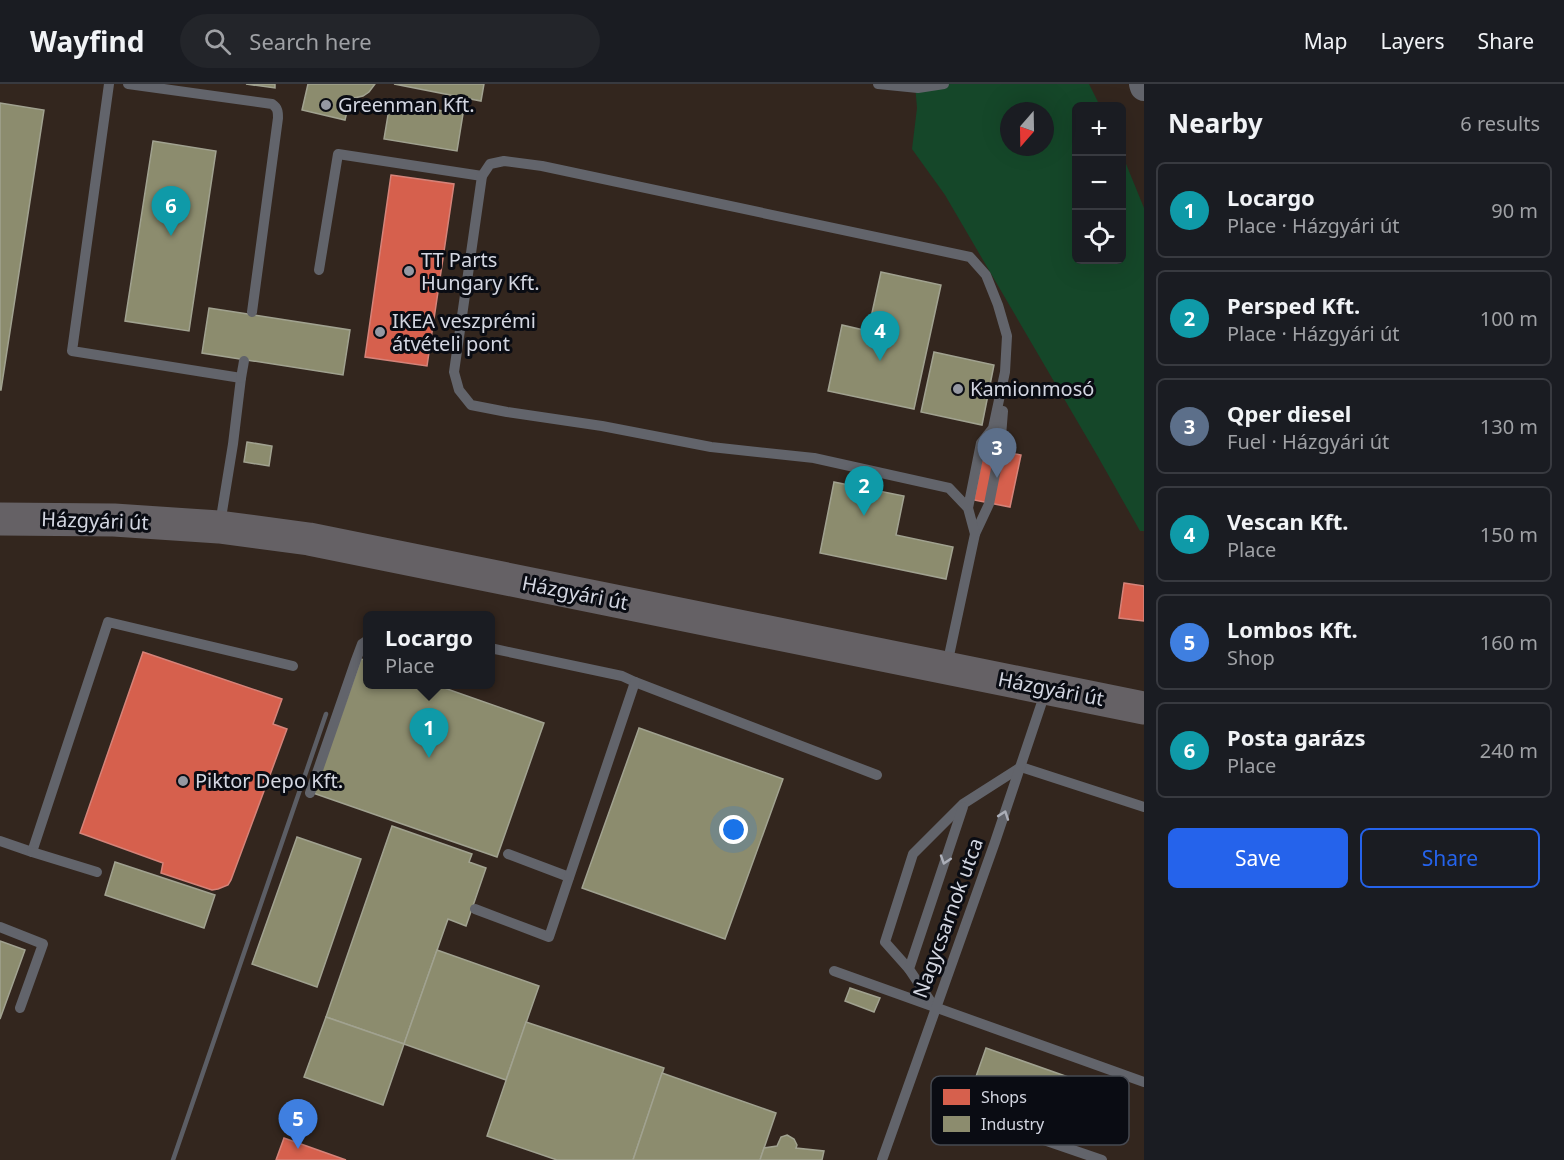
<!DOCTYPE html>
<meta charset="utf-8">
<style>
:root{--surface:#1a1c22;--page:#23252a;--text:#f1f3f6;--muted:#9fa1a5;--line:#383a40;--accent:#2563eb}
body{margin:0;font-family:"Noto Sans",sans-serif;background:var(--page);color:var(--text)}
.controls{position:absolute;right:18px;top:18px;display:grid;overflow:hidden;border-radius:9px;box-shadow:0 6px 24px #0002}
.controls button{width:54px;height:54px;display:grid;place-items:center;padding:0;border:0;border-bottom:2px solid var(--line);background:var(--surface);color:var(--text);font:30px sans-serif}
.compass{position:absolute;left:1000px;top:18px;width:54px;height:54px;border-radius:50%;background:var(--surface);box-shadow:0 6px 24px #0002;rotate:200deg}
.you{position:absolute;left:734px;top:746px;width:21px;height:21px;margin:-15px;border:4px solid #fff;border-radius:50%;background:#1a73e8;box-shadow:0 0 0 9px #1a73e833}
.badge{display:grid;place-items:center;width:39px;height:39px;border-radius:50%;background:var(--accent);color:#fff;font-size:20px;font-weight:700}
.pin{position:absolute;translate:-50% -50px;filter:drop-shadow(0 2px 3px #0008)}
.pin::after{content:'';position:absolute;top:32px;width:21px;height:18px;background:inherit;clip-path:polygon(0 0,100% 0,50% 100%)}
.popup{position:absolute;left:363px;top:527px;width:132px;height:78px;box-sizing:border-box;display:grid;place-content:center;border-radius:9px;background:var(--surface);filter:drop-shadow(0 2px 4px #0005);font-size:20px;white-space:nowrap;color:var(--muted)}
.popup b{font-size:22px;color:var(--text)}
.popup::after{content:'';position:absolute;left:50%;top:100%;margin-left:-12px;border:12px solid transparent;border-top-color:var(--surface)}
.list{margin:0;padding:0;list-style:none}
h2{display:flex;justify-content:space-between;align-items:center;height:78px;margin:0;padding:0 24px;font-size:26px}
h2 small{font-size:20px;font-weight:400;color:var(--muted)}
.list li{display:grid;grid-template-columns:39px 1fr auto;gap:18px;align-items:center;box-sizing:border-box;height:96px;margin:0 12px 12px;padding:0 12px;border:2px solid var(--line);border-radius:9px}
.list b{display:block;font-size:22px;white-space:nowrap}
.list p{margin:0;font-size:20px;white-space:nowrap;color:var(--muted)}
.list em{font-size:20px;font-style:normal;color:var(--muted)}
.actions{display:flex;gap:12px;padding:18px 24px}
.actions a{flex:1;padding:14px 0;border:2px solid var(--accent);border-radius:9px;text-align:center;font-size:21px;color:var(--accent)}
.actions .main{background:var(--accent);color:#fff}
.icon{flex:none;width:33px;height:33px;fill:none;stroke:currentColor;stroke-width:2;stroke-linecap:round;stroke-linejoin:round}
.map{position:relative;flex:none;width:1144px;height:1076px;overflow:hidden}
header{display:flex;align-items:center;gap:36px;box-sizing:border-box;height:84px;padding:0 30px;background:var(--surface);border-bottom:2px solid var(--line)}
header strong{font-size:28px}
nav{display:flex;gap:33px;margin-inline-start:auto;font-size:21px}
.search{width:420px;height:54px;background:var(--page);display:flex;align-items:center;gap:15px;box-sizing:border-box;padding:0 21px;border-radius:33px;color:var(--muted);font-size:22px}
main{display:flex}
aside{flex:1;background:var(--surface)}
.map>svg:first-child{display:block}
.industrial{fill:#33261e;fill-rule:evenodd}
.green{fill:#154729;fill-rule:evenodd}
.shops{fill:#d6604d;stroke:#d58379;stroke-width:1.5}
.industry{fill:#8c8c6e;stroke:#a1a290;stroke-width:1.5}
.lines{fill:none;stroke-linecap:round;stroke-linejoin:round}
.service{stroke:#62646b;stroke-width:10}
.tertiary{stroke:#62646b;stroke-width:28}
.primary{stroke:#656165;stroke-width:33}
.rail{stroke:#5c5e65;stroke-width:4.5}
.oneway{stroke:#abaeb8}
.poi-dot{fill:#9598a2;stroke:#0a0c13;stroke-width:2}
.labels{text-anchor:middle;stroke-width:6;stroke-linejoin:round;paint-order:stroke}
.poi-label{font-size:20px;fill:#d3d6e1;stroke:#0a0c13;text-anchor:start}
.street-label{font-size:20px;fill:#d3d6e1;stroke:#0a0c13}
.key{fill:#0a0c13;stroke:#464951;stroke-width:1.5}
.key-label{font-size:16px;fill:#d3d6e1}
</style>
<header>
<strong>Wayfind</strong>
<div class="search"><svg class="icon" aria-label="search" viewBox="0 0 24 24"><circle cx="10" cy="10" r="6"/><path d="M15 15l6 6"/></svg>Search here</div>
<nav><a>Map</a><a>Layers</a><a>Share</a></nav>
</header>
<main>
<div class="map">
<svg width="1144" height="1076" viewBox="0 0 1144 1076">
<rect width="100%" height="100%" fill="#23252e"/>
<path class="industrial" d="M0 0H1144V1076H0ZM1076 22H1122V176H1076ZM1009 27H1045V63H1009ZM368 532H490V600H368Z"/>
<path class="green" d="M915 0H1089L1100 22H1076V176H1122V70L1144 124V447H1140L1097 371 945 111 912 65 917 24ZM1009 27H1045V63H1009Z"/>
<g class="shops">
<path d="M391 91 454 100 427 282 365 273Z"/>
<path d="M984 364 1021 371 1010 423 974 416Z"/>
<path d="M1124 499 1144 502V537L1119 534Z"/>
<path d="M143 568 282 615 273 640 287 645 231 796 228 801 218 805 212 806 161 789 163 779 80 749Z"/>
<path d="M284 1054 346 1076H276Z"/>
</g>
<g class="industry">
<path d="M246 0H275V4Z"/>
<path d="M308 0H375L369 8 363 12 350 15 345 36 302 26Z"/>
<path d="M394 0H484L481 17Z"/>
<path d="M0 19 44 26 1 306H0Z"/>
<path d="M390 19 463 30 457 67 384 55Z"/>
<path d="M153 57 216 67 189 247 125 237Z"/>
<path d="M881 188 941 201 914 325 828 307 842 241 868 247Z"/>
<path d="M209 224 350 246 343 291 202 269Z"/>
<path d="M934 268 994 281 982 341 921 328Z"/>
<path d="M247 358 272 362 269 382 244 378Z"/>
<path d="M834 398 904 412 896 451 953 463 946 495 820 469Z"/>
<path d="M361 575 368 577V600H433L544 639 497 773 313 709Z"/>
<path d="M639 644 783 695 725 855 582 804Z"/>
<path d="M392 742 472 770 469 778 486 784 466 842 448 835 404 960 326 933Z"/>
<path d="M297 753 361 775 317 903 252 880Z"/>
<path d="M115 778 215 811 204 844 105 811Z"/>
<path d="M0 857 25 866 0 935Z"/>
<path d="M437 866 539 902 506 996 404 960Z"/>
<path d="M850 904 880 914 874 928 845 917Z"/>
<path d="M326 933 404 960 383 1021 304 993Z"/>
<path d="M526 938 664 984 633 1076H557L487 1052Z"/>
<path d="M986 964 1122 1012 1108 1052 972 1004Z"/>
<path d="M662 989 776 1029 760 1076H633Z"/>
<path d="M787 1051 794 1055 797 1061 796 1064 824 1067 822 1076H760L764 1064 777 1062 781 1053Z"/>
</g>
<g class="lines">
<g class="service">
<path d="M109 0 72 267 241 294 233 360 220 440"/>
<path d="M128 0 272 20C278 24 278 28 278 34L252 228"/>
<path d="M878 0 918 4 944 0"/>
<path d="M319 186 338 70 482 92"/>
<path d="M241 294 244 277"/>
<path d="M975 450 989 420 1000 365 1003 327"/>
<path d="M490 564 622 592 635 598 877 691"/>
<path d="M947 581 975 450 968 424 949 404 814 374 711 363 602 342 507 328 471 321 459 306 454 288 482 92 490 80 504 77 542 82 970 173 986 191 998 221 1007 252 1005 288 993 344 981 359 968 424"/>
<path d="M1021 683 1144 723"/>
<path d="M310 709 356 576 362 560 368 556"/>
<path d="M0 757 32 768 108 538 293 582"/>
<path d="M32 768 97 788"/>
<path d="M508 770 569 793"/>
<path d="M475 825 549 853 635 598"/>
<path d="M0 843 43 860 20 924"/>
<path d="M909 885 885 858 913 770 963 720 1021 683"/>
<path d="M834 887 1144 998"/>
<path d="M935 924 909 885 963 723"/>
<path d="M977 1033 1102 1076"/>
<path d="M882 1076 995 758 1045 609"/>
</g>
<path class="tertiary" d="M1143 0 1144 3"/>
<path class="primary" d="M0 435 114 436 219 443 309 455 1144 624"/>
<path class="rail" d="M173 1076 326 630"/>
</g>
<defs><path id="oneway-chevron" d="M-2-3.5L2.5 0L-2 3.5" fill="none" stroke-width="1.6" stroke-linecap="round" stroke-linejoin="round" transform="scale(1.5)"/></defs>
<g class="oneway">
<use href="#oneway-chevron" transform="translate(1004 731) rotate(-71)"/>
<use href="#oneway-chevron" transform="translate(945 776) rotate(108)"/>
</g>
<g class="poi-dot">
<circle cx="326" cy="21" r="6"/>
<circle cx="409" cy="187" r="6"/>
<circle cx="380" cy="248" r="6"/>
<circle cx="958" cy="305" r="6"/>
<circle cx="183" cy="697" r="6"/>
</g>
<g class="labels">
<g class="poi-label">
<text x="338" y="28">Greenman Kft.</text>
<text x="421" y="183">TT Parts<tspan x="421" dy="23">Hungary Kft.</tspan></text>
<text x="392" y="244">IKEA veszprémi<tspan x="392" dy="23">átvételi pont</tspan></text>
<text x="970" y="312">Kamionmosó</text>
<text x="195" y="704">Piktor Depo Kft.</text>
</g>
<g class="street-label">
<text transform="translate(95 437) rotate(2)" y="7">Házgyári út</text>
<text transform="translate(575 509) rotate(11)" y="7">Házgyári út</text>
<text transform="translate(1051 605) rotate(11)" y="7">Házgyári út</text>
<text transform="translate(948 834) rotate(-70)" y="7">Nagycsarnok utca</text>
</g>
</g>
<rect x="931" y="992" width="198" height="69" rx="9" class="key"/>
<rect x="943" y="1005" width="27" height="16" fill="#d6604d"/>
<rect x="943" y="1032" width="27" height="16" fill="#8c8c6e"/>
<g class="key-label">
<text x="981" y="1019">Shops</text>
<text x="981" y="1046">Industry</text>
</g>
</svg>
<div class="controls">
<button>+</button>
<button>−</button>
<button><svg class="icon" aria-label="locate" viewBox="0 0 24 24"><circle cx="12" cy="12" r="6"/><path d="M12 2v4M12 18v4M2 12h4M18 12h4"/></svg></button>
</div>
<svg class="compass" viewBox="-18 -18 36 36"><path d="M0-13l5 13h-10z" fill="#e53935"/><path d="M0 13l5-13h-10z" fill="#9fa1a5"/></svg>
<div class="you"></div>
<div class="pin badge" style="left:429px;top:674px;background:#0f9aa8">1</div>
<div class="popup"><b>Locargo</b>Place</div>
<div class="pin badge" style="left:864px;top:432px;background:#0f9aa8">2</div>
<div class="pin badge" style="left:997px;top:394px;background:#5c6f8a">3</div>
<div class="pin badge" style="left:880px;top:277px;background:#0f9aa8">4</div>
<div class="pin badge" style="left:298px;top:1065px;background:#3f7fe0">5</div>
<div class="pin badge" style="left:171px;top:152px;background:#0f9aa8">6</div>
</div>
<aside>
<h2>Nearby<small>6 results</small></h2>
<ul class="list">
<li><span class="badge" style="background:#0f9aa8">1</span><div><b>Locargo</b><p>Place · Házgyári út</p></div><em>90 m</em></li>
<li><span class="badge" style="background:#0f9aa8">2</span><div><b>Persped Kft.</b><p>Place · Házgyári út</p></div><em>100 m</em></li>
<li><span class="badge" style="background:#5c6f8a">3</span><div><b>Qper diesel</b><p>Fuel · Házgyári út</p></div><em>130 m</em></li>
<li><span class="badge" style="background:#0f9aa8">4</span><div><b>Vescan Kft.</b><p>Place</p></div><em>150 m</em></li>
<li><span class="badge" style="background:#3f7fe0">5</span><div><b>Lombos Kft.</b><p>Shop</p></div><em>160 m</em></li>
<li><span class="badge" style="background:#0f9aa8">6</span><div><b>Posta garázs</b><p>Place</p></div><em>240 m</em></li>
</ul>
<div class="actions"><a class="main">Save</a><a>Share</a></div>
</aside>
</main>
